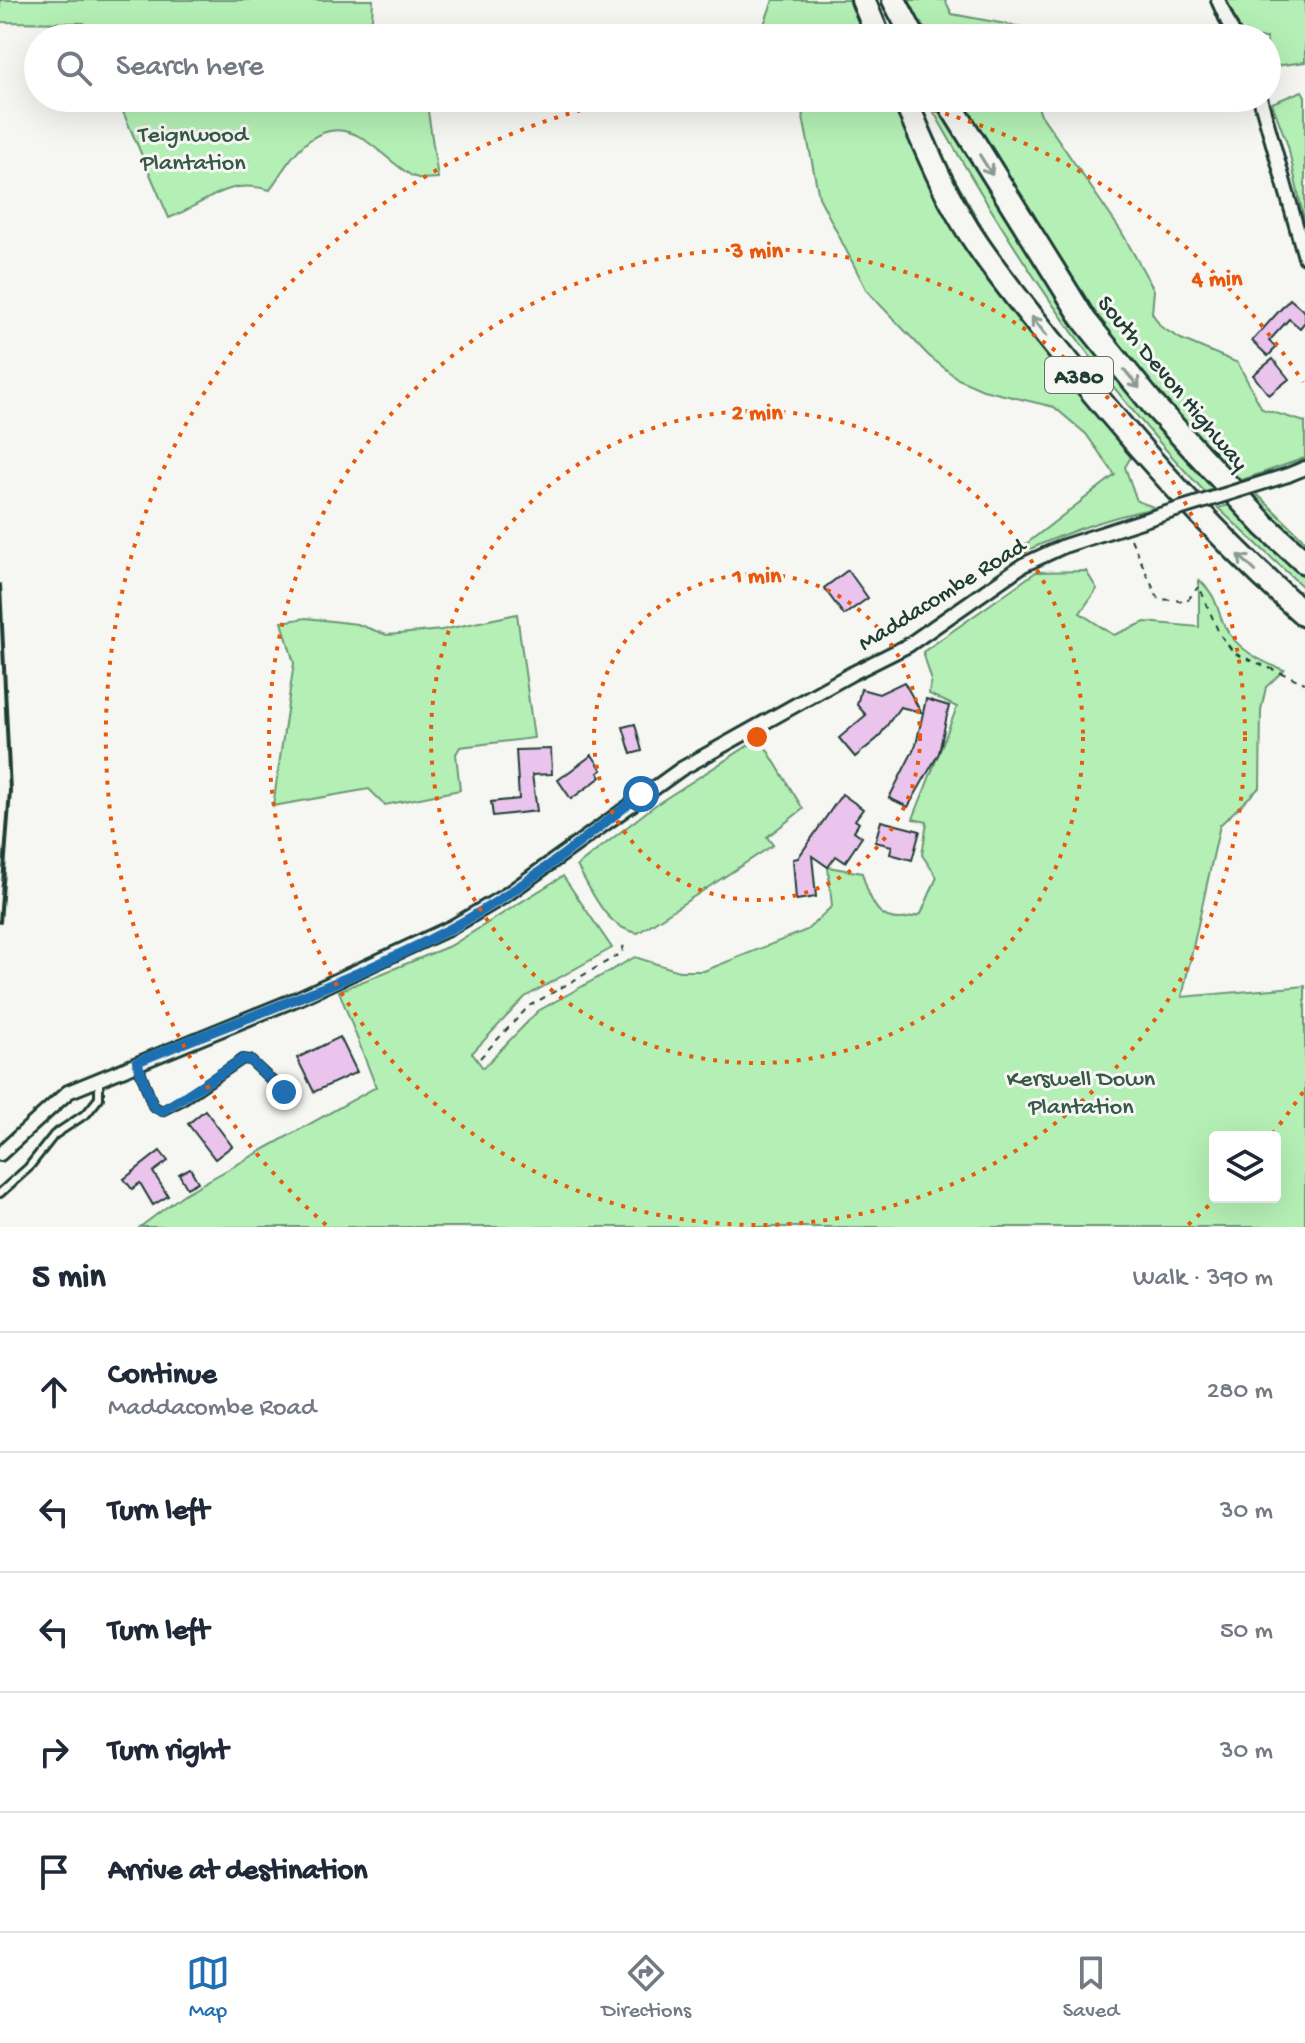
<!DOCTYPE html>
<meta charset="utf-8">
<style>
:root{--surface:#fff;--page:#f6f6f7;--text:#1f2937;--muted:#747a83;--line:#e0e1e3;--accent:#1f6fb2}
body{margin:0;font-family:"Gochi Hand",sans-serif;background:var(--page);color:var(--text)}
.controls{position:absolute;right:24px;bottom:24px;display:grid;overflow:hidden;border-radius:8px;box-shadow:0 8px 32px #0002}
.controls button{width:72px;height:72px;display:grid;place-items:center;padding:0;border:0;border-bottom:2px solid var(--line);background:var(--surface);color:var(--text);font:40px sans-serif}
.stop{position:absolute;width:24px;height:24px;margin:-18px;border:6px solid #1f6fb2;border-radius:50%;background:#fff}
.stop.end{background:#1f6fb2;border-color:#fff;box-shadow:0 2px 8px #0008}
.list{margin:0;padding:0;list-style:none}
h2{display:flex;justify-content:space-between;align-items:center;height:104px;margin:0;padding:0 32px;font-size:34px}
h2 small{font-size:26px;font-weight:400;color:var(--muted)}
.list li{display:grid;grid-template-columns:52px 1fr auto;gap:24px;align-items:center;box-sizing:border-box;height:120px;padding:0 32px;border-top:2px solid var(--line)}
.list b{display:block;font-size:30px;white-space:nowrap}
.list p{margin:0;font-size:26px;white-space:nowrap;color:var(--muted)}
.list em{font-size:26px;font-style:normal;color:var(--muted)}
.icon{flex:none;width:44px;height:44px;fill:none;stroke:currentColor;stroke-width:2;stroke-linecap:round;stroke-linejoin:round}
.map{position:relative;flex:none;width:1305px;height:1227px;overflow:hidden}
.search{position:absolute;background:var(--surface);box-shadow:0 8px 32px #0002;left:24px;right:24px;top:24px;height:88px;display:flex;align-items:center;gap:20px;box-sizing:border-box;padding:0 28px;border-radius:44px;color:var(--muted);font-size:30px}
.sheet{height:704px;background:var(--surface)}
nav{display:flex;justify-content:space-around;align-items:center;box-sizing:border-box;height:112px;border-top:2px solid var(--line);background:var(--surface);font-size:22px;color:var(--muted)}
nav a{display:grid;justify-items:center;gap:4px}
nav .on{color:var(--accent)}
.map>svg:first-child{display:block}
.green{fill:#b4f0b5;stroke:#6a9674;stroke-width:2;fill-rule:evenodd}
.building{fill:#ebc4ee;stroke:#1f3d34;stroke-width:2}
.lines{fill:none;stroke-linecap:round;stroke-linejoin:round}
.service-casing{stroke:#1f3d34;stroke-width:12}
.minor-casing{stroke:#1f3d34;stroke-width:18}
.trunk-casing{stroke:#1f3d34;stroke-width:28}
.path{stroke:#1f3d34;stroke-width:2;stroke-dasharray:6 6;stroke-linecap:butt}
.service{stroke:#f6f6f2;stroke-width:6}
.minor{stroke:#f6f6f2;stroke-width:12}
.trunk{stroke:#f6f6f2;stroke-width:22}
.rail{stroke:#1f3d34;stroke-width:4}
.minor-bridge-casing{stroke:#1f3d34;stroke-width:18;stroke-linecap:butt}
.minor-bridge{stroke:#f6f6f2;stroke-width:12}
.oneway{stroke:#8a9a93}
.route{stroke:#1f6fb2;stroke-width:10}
.ring{fill:none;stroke:#e8590c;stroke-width:4;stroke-dasharray:4 8}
.labels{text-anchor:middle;stroke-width:6;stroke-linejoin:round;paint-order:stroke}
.shield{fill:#f6f6f2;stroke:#60746d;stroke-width:2}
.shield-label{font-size:22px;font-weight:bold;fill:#1f3d34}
.park-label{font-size:24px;fill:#355847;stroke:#f6f6f2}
.street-label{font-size:24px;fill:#1f3d34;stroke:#f6f6f2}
.centre{fill:#e8590c;stroke:#f6f6f2;stroke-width:4}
.ring-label{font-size:24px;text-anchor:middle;font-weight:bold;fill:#e8590c;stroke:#f6f6f2;stroke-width:6;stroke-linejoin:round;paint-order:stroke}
</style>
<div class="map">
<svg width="1305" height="1227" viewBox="0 0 1305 1227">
<rect width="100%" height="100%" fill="#f6f6f2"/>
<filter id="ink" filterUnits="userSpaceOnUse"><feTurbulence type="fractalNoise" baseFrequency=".0125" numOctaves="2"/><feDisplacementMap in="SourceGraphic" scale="16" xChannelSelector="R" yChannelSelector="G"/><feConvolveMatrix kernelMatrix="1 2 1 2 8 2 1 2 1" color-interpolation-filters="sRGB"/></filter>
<g filter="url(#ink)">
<g class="green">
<path d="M0 0H373L371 38H91L84 23 0 22Z"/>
<path d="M773 0H862L879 38H759Z"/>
<path d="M905 0H945L952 14 1081 38H925Z"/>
<path d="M1226 0H1305V62L1267 67V38H1244Z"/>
<path d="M1302 91 1305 96V225L1288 146 1272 103Z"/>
<path d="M117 98H426L438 178 421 179 412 176C394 165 379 149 362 138 317 111 289 160 270 190 224 177 209 203 169 218Z"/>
<path d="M780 98H908L996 251 1134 452 1125 467 1137 501 1156 508C1102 518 1054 537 1004 561L1115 475 1086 434 1054 407 983 390 958 379 929 356 867 291 819 197 800 102Z"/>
<path d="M926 98H937L979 172 1069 315 1218 488 1205 492C1092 375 1005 240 926 98Z"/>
<path d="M956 98H1036L1040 113 1121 231 1154 290 1152 313 1161 327 1181 339 1238 363 1262 409 1305 422V458L1233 483 1094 313Z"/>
<path d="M1258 495 1305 541V552L1248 499Z"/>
<path d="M1232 504 1305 572V589L1218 508Z"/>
<path d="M1086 571 1097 589 1080 613 1114 635 1145 622 1199 627V580C1213 592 1216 602 1221 618 1231 646 1258 661 1284 670L1266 687 1261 710 1260 787 1220 825 1182 997 1305 986V1227H140L184 1194 376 1087 339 991 452 945 563 876 612 948 525 997 472 1053 483 1068 538 1011 635 957 679 971H704L807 930 832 906 828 867 862 873C872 907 881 930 921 914L937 877 922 855 927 822 913 819 957 707 929 694 931 678 923 652 1036 572ZM1215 1137H1275V1197H1215Z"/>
<path d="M517 614 534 738 460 747 456 754 460 790 385 805 369 789 273 806 294 663 282 622 306 618 357 624 387 635 442 630Z"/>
<path d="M760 738 803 809 767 837 773 845 638 933C606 929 592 891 577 866L654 806Z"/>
</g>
<g class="building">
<path d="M1290 299 1305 312V322L1300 328 1289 319 1269 341 1276 348 1268 356 1252 341Z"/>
<path d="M1273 359 1289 379 1269 395 1253 375Z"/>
<path d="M848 570 868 598 844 615 824 588Z"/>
<path d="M904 682 921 712 900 707 878 738 855 757 839 738 866 715 857 705 861 689 879 694Z"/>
<path d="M926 699 949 706 939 753 908 807 889 798 916 745Z"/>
<path d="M635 724 642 751 631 754 623 727Z"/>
<path d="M551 749 552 774 532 775 537 811 493 816 491 802 519 799 516 750Z"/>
<path d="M592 755 602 770 598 773 601 777 571 799 558 780Z"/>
<path d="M842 794 863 809 855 820 859 823 854 831 862 837 845 862 836 856 828 867 812 856 816 897 796 900 793 859 798 858Z"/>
<path d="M881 821 920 831 912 860 890 854 892 846 875 842Z"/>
<path d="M340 1037 357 1072 314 1092 297 1058Z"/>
<path d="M205 1110 232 1146 215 1159 188 1124Z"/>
<path d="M160 1151 168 1161 153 1172 168 1196 153 1205 140 1183 132 1189 124 1179Z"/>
<path d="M190 1168 198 1182 187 1188 179 1174Z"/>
</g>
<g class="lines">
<defs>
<g id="service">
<path d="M137 1062 153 1106 162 1111 180 1102 243 1059 250 1060 284 1092"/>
<path d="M0 1193 28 1168 54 1135 87 1113 99 1098V1078"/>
</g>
<g id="minor">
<path d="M1218 0 1235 38"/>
<path d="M1260 98 1305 257"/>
<path d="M1288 475 1305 468"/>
<path d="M0 1154 68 1092 299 998 452 927 506 895 681 769 851 674 907 646 1023 565 1064 546 1163 514"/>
</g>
<g id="trunk">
<path d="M863 0 879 38"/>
<path d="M894 0 914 38"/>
<path d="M904 98C926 148 946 199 977 244 1008 289 1043 331 1077 373 1148 460 1221 541 1305 615"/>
<path d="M946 98 1085 321 1155 407 1265 526 1305 562"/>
</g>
</defs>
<use href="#service" class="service-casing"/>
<use href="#minor" class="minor-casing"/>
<use href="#trunk" class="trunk-casing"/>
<g class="path">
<path d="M1131 539 1158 599 1187 601 1199 586 1219 633 1234 653 1305 683"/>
<path d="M480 1058 529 1006 622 953 624 944"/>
</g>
<use href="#service" class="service"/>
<use href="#minor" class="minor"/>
<use href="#trunk" class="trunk"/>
<path class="rail" d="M0 585 10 791 0 922"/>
<defs>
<path id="minor-bridge" d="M1163 514 1288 475"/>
</defs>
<use href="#minor-bridge" class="minor-bridge-casing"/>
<use href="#minor-bridge" class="minor-bridge"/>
</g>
<defs><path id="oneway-shaft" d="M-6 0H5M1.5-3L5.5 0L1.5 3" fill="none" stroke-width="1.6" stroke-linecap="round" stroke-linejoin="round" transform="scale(2)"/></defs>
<g class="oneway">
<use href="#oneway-shaft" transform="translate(986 165) rotate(58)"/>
<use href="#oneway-shaft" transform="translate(1039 326) rotate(-128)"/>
<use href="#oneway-shaft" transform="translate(1132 379) rotate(51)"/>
<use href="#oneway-shaft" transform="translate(1247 563) rotate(-136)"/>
</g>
</g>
<g class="lines" filter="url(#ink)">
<path class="route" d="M284 1092 250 1060 243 1059 162 1111 153 1106 137 1062C242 1018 351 982 452 928 520 891 581 842 641 794"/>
</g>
<g class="ring">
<circle cx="757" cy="737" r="163"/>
<circle cx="757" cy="737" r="326"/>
<circle cx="757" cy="737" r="488"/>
<path d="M1303 1092A651 651 0 0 1 1273 1133M1217 1197A651 651 0 0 1 1188 1225M326 1225A651 651 0 0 1 627 99M887 99A651 651 0 0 1 1303 382"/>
</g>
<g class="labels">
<rect class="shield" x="1045" y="357" width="68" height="36" rx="6"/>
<g class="shield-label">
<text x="1079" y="383">A380</text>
</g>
<g class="park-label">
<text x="193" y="141">Teignwood<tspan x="193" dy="28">Plantation</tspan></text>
<text x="1081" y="1085">Kerswell Down<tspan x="1081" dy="28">Plantation</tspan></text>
</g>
<g class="street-label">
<text transform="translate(1174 382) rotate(50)" y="8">South Devon Highway</text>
<text transform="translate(941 593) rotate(-32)" y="8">Maddacombe Road</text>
</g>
</g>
<circle cx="757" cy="737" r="12" class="centre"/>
<g class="ring-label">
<text x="757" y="257">3 min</text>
<text x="1217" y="285">4 min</text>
<text x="757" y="419">2 min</text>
<text x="757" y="582">1 min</text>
</g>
</svg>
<div class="controls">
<button><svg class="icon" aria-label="layers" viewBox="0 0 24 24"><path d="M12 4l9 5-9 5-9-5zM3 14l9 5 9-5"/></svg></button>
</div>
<div class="stop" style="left:641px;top:794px"></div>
<div class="stop end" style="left:284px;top:1092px"></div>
<div class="search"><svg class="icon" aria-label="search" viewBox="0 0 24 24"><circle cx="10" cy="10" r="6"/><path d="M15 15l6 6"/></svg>Search here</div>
</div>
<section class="sheet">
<h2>5 min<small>Walk · 390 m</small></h2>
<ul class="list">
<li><svg class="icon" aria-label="ahead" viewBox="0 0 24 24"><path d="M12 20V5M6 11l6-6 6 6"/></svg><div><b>Continue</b><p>Maddacombe Road</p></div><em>280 m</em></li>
<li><svg class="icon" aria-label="left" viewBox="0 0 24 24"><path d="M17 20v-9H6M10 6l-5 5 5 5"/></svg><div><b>Turn left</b></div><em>30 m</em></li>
<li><svg class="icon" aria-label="left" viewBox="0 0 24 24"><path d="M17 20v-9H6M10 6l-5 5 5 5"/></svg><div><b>Turn left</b></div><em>50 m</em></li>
<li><svg class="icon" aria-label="right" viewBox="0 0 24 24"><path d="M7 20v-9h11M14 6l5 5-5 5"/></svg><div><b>Turn right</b></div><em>30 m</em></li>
<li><svg class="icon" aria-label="arrive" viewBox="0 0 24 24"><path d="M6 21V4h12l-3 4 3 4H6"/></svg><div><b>Arrive at destination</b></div></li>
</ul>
</section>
<nav>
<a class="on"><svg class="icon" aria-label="map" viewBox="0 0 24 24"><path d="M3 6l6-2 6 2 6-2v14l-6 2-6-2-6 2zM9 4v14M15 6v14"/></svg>Map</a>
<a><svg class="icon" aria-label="directions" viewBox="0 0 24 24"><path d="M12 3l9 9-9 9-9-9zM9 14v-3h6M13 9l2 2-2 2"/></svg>Directions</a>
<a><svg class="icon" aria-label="saved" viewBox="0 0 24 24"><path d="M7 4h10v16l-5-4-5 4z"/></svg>Saved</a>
</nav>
